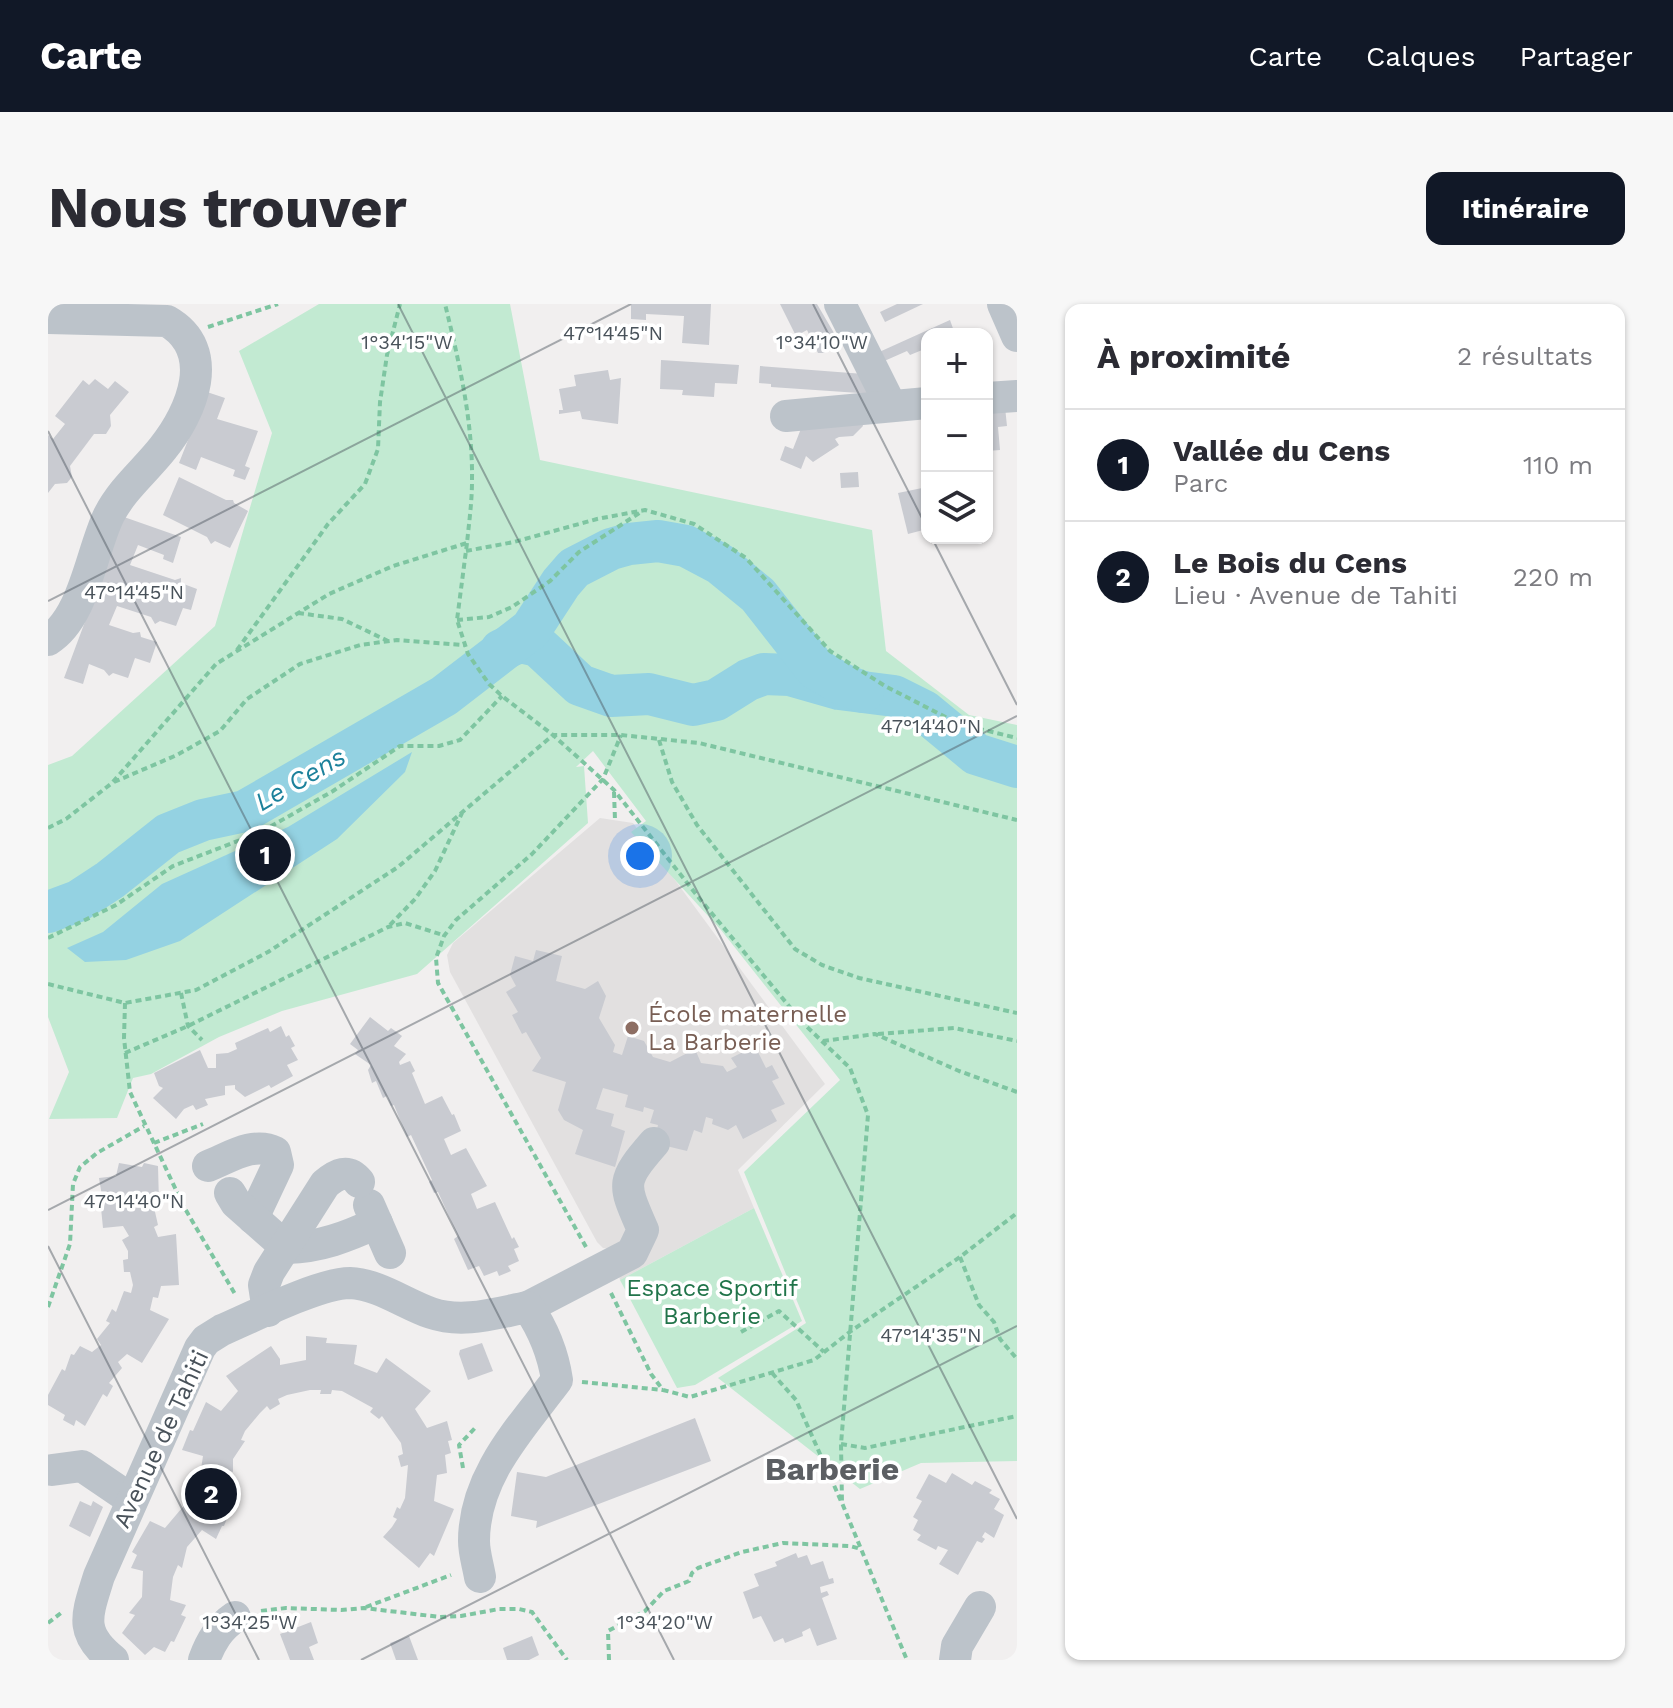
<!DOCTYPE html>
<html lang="fr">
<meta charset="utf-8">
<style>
:root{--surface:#fff;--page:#f7f7f7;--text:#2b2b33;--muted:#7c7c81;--line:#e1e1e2;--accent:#111827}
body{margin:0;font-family:"Work Sans",sans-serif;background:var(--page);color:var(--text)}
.controls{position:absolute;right:24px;top:24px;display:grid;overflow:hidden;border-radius:16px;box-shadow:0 2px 6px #0004}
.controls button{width:72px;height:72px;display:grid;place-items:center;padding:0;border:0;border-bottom:2px solid var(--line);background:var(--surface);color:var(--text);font:40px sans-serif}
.you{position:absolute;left:592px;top:552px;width:28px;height:28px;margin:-20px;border:6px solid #fff;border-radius:50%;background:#1a73e8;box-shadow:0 0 0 12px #1a73e833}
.badge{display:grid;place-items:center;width:52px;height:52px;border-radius:50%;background:var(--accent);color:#fff;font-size:26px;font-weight:700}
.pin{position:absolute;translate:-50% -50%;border:4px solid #fff;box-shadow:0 2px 8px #0006}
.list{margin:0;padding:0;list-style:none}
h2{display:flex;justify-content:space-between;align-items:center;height:104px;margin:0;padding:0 32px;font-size:34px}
h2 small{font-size:26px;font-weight:400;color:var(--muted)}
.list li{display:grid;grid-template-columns:52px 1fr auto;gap:24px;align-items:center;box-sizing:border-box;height:112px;padding:0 32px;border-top:2px solid var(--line)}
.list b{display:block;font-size:30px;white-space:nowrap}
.list p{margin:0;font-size:26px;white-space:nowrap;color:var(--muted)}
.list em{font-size:26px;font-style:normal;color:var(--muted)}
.icon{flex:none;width:44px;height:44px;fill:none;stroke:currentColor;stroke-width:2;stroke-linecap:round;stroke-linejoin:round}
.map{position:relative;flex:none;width:969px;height:1356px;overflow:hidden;border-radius:16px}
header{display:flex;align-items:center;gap:48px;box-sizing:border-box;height:112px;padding:0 40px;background:var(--accent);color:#fff}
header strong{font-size:38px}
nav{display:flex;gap:44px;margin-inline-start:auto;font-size:28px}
.intro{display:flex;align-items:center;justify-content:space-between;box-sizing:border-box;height:192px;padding:0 48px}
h1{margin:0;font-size:56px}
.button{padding:20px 36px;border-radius:16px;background:var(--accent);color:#fff;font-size:28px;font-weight:700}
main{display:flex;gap:48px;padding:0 48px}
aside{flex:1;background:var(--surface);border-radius:16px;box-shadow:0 2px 6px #0004}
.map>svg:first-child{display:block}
.education{fill:#e2e0e0}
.green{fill:#c2ead2}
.water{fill:#94d2e2}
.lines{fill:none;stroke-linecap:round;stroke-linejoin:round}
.river{stroke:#94d2e2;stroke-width:42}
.building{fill:#c9cbd1}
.path{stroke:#7ec5a1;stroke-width:4;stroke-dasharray:6 4;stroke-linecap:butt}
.minor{stroke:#bcc3ca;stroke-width:32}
.ticks{fill:none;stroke:#49525a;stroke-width:2;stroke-opacity:0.45}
.education-dot{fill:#8d6e63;stroke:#fff;stroke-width:3}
.labels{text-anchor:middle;stroke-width:7;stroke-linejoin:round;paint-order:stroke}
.education-label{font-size:24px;fill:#785e54;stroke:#fff;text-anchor:start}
.park-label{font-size:24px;fill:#21744a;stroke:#fff}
.street-label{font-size:24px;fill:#49525a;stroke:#fff}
.water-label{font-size:26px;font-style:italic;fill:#1c819b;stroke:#fff}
.district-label{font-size:32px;font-weight:bold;fill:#5c5f63;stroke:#fff}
.ticks-label{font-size:20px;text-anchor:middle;fill:#49525a;stroke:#fff;stroke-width:7;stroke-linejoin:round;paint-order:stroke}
</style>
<header>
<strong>Carte</strong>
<nav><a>Carte</a><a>Calques</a><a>Partager</a></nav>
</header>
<div class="intro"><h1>Nous trouver</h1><a class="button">Itinéraire</a></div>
<main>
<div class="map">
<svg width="969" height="1356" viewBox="0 0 969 1356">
<rect width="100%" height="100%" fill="#f1efef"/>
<path class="education" d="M552 514 585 519 777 780 690 866 706 904 572 976 564 945 555 944 549 938 402 668 399 651 405 639Z"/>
<g class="green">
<path d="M271 0H462L492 156 824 226 838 347 921 411 969 421V1157L873 1159 812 1185 670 1074 758 1019 696 868 792 776 673 626 583 528 598 517 545 447 528 463 536 462 540 519 369 670 234 707 171 733 103 770 85 774 69 814 1 815 21 768 0 713V461L24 452 167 322 224 129 191 47Z"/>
<path d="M706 904 754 1017 647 1081 629 1084 572 976Z"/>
</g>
<path class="water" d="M364 448 357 468 289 535 132 637 78 656 37 658 19 644 55 628 114 580 240 523Z"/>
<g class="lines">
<g class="river">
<path d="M453 346 472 338 490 342 532 381 563 392 601 390 645 401 668 396 700 376 716 370 742 371 791 385 846 392 876 407 928 450 969 463"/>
<path d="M0 608 30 597 62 576 120 530 155 516 197 507 396 392 483 325 513 279 526 264 563 245 581 240 610 237 638 242 672 260 710 291 768 365 794 380 815 388"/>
</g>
</g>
<g class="building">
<path d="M583 0H663L661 41 634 39 636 12 598 10V16L583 15Z"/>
<path d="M732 0H769L793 41 775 49H770L759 26 748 32Z"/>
<path d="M849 0H875L837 18 832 8Z"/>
<path d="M902 16 907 30H879V44L862 51 859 47 834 58 829 49Z"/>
<path d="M613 56 691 61 689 80 667 79 666 93 634 91 635 86 612 85Z"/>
<path d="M712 62 816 70 826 90 723 83V80L711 79Z"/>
<path d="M560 66 562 76 573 74 570 120 534 115 532 107 511 110V106H515L511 85 528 82 526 71Z"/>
<path d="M47 75 60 85 67 77 81 88 62 111 63 122 58 130H46L22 162 24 173 19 179 7 180 0 189V131L5 135 17 120 7 112 35 76 41 81Z"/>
<path d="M159 88 177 94 169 115 210 127 197 162 202 164 197 176 185 172 187 166 153 153 148 166 131 159Z"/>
<path d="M957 103 959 122 950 123 952 146 939 147V104Z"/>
<path d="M814 119 815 122 805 132 791 133 787 135 791 141 765 158 758 152 753 165 732 156 737 142 745 145 754 122Z"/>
<path d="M810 168 811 183 793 184 792 169Z"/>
<path d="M131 173 178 196H185L186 199 200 207 182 244 167 237 163 240 159 233 115 211Z"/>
<path d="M879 183V225L860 230 850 189Z"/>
<path d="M76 213 133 233 125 259 115 255 116 251 90 241 82 261 127 276 133 274V279L149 285 143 306 135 304 128 322 112 317 107 320 103 313 69 302 61 321 85 329 92 328 93 333 109 338 102 359 87 354 80 374 65 369 61 372 56 366 41 360 35 380 16 374Z"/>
<path d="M488 646 514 652 508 677 537 685 550 677 558 692 551 714 567 741 565 748 574 751 580 732 596 737 605 753 622 758 647 745 653 759 675 762 679 768 689 763 683 754 707 742 718 764 724 761 731 774 724 777 737 800 723 806 729 817 695 835 688 821 680 826 664 820 665 815 658 813 654 829 646 826 639 847 606 839 610 821 602 819 606 806 596 803 595 808 577 803 580 791 555 784 548 805 566 810 563 822 577 827 567 863 527 850 535 826 516 816 510 806 518 778 484 767 493 754 478 728 474 730 464 711 470 708 458 688 468 682 462 671 467 652 485 657Z"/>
<path d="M322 713 340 727 343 724 354 732 346 742 358 750 351 758 352 761 362 757 367 767 364 769 377 800 394 792 404 811 406 810 413 827 396 835 403 851 418 844 439 882 423 890 429 905 447 898 464 935 466 933 471 943 466 945 471 957 460 962 463 967 451 972 449 967 436 972 431 962 420 966 406 935 410 932 390 888 386 889 381 878 384 876 363 831 359 833 346 801 343 802 339 792 335 794 328 777 324 779 320 766 323 761 307 750 310 746 302 740Z"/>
<path d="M233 722 238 733 241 731 247 742 243 744 250 756 239 761 245 772 223 784 221 781 197 793 187 785V781L177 782V791L157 795 160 801 148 806 145 801 136 805 128 815 105 794 115 784 111 782 106 769 152 746 160 764H168V750L180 749 189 745 187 739 220 724 222 728Z"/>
<path d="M71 859 94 863 96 859 110 862 111 899H105L110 921 106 923 110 933 128 930 131 981 113 982 110 994 105 993 102 1006 121 1015 94 1059 79 1050 70 1058 74 1064 61 1079 65 1082 59 1093 55 1090 37 1122 28 1116 26 1122 15 1116 17 1111 0 1101V1091L14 1065 17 1067 23 1050 26 1051 32 1042 44 1048 53 1041 49 1035 62 1019 58 1017 64 1005 68 1008 76 987 83 989 85 981 82 968H76L75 956 80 955V947L74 936 81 932 75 922 55 924 53 904H56L51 874 68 872Z"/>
<path d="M258 1032 279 1034 278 1039 309 1041 306 1060 329 1069 338 1054 383 1087 367 1105 379 1124 399 1117 404 1136 400 1137 403 1149 397 1151 399 1169 389 1171 386 1197 406 1205 386 1252 382 1249 371 1264 335 1233 344 1223 349 1215 345 1213 349 1203 352 1205 357 1194 360 1161 353 1163 350 1152 355 1150 353 1139 334 1112 331 1115 322 1108 325 1104 294 1087 284 1086 283 1090H272L273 1086H262L239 1091 230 1095 232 1100 222 1106 219 1102 212 1109 197 1127 193 1136 197 1137 185 1155V1168L179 1166 177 1179 191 1184 176 1222H174L168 1235 154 1226 139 1243 134 1264 130 1261 125 1273 122 1296 138 1301 133 1311 138 1313 126 1338 123 1337 117 1348 106 1343 97 1351 74 1329 87 1311 81 1309 94 1293 95 1267 83 1264 89 1251 84 1248 102 1217 117 1224 139 1198 135 1196 149 1175 148 1165H153L155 1152 134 1146 142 1126 145 1127 158 1098 173 1107 190 1087 178 1072 223 1042 232 1055V1061L258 1056Z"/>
<path d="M434 1039 445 1067 420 1076 411 1050 412 1046Z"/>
<path d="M647 1114 663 1157 488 1224 489 1217 463 1212 469 1168 498 1173Z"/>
<path d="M904 1169 924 1181 927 1177 944 1186 941 1189 952 1195 946 1205 956 1211 946 1234 937 1228 934 1233 937 1235 934 1239 929 1237 910 1271 891 1260 900 1246 890 1242 888 1246 869 1236 873 1231 865 1226 870 1216 865 1213 874 1197 868 1194 881 1170 898 1179Z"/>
<path d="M32 1197 43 1202 45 1197 55 1203 42 1233 21 1222Z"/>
<path d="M748 1249 750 1254 759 1251 763 1261 775 1257 781 1275 785 1274 786 1279 772 1283 773 1289 779 1287 781 1291 774 1294 789 1335 769 1342 762 1324 754 1328 755 1332 737 1339 735 1334 726 1338 713 1312 705 1315 695 1288 711 1282 706 1270 729 1262 727 1258Z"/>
<path d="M263 1318 270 1339 261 1343 266 1356H242L232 1330Z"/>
<path d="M361 1332 370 1356H348L342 1339Z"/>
<path d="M484 1332 491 1351 481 1356H459L455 1344Z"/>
</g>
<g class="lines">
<g class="path">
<path d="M160 23 230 0"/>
<path d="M419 239 409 316 420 350 441 380 454 392 505 431 566 486 651 594 756 720 802 764 820 811 793 1140 794 1199 859 1356"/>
<path d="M418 247 466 238 549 215 597 206 646 220 698 254 782 347 837 382 911 420 969 434"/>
<path d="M250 309 294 315 340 337"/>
<path d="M409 316 441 313 464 303 502 277 531 248 593 208"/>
<path d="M189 346 280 220 317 180 330 145 332 98 339 51 352 0"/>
<path d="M611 436 624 478 649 521 747 645 774 661 811 674 969 709"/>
<path d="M66 478 129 451 172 427 199 395 252 360 312 341 349 336 416 341"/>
<path d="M566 488 567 516"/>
<path d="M0 524 18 515 64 479 168 360 281 290 345 262 419 239C421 219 424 198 424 177 425 118 411 57 397 0"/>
<path d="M342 621 367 595 387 567 414 509"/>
<path d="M0 634 68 601 125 562 213 528 285 487 352 442H391L412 436 454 392"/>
<path d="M0 680 77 699 148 686 220 648 350 563 505 431H573L651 439 969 516"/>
<path d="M133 689 140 722 154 736"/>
<path d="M77 699 76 734 82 788 136 903 187 990"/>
<path d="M830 730 906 724 969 737"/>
<path d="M775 737 827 730 911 767 969 788"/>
<path d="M77 749 140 722 340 623 357 619 395 631"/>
<path d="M106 839 155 820"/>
<path d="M538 943 390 679 388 654 396 632 408 616 484 550 555 475 573 431"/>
<path d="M912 953 931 1001 946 1018 952 1035 969 1055"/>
<path d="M563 989 603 1070 615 1086 642 1093 766 1056 803 1027 912 953 969 909"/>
<path d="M0 1003 22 940 25 880 32 863 49 849 96 822"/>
<path d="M693 1028 731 1007 776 1048"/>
<path d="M724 1069 748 1096 793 1197"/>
<path d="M534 1078 615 1086"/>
<path d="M793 1140 817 1144 969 1112"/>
<path d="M415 1164 411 1141 427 1124"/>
<path d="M318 1303 403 1271"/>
<path d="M213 1307 238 1304 293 1306 316 1304 392 1313 413 1312 451 1305H471L484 1308 519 1356"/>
<path d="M0 1319 13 1309"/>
<path d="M561 1356 560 1327 597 1307 616 1287 641 1277 644 1269 650 1264 694 1248 735 1239 802 1242 813 1245"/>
</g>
<g class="minor">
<path d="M792 0 843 102"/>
<path d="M955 0 969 32"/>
<path d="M0 14 119 17C170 46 144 108 115 144 97 167 75 184 61 211 43 248 36 314 0 336"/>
<path d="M939 94 969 92"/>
<path d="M738 112 879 99"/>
<path d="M160 862C181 854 205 837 227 848L230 861 205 914"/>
<path d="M182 889 188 899 239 944C273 943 298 933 329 919"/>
<path d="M321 901 342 949"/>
<path d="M480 1003 584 949 595 926C575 880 572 878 606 839"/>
<path d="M220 1007 216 981 221 968 277 880C289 870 300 864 311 878"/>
<path d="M4 1166 34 1162 84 1196"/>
<path d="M65 1356C30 1328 39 1311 51 1272L152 1044 158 1036 174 1026C204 1013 272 979 302 979 330 980 357 1000 383 1009 415 1020 448 1009 480 1003 495 1025 505 1049 509 1076 473 1124 426 1172 426 1237 426 1249 430 1261 432 1273"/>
<path d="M156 1356C163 1337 171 1324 187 1313"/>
<path d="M907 1356 909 1342 932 1303"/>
</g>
</g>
<path class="ticks" d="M350 0 969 1215M765 0 879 224M0 127 626 1356M884 234 969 401M0 297 583 0M0 906 969 412M0 942 211 1356M313 1356 969 1022"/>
<circle class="education-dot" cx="584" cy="724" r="8"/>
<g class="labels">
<g class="education-label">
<text x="600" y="718">École maternelle<tspan x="600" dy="28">La Barberie</tspan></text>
</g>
<g class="park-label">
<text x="664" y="992">Espace Sportif<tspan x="664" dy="28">Barberie</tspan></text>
</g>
<g class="street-label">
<text transform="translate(113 1135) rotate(-65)" y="8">Avenue de Tahiti</text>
</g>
<g class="water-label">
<text transform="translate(252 475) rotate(-30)" y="9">Le Cens</text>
</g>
<g class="district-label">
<text x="784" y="1176">Barberie</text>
</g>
</g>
<g class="ticks-label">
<text x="565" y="36">47°14'45"N</text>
<text x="359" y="45">1°34'15"W</text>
<text x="774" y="45">1°34'10"W</text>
<text x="86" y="295">47°14'45"N</text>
<text x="883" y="429">47°14'40"N</text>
<text x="86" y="904">47°14'40"N</text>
<text x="883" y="1038">47°14'35"N</text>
<text x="202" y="1325">1°34'25"W</text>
<text x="617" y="1325">1°34'20"W</text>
</g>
</svg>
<div class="controls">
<button>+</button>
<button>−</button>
<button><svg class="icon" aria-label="layers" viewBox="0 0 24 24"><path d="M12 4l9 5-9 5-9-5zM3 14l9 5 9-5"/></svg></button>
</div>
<div class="you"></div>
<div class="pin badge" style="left:217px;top:551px">1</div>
<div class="pin badge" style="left:163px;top:1190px">2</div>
</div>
<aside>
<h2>À proximité<small>2 résultats</small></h2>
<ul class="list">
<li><span class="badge">1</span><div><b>Vallée du Cens</b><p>Parc</p></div><em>110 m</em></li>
<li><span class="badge">2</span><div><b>Le Bois du Cens</b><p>Lieu · Avenue de Tahiti</p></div><em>220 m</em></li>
</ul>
</aside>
</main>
